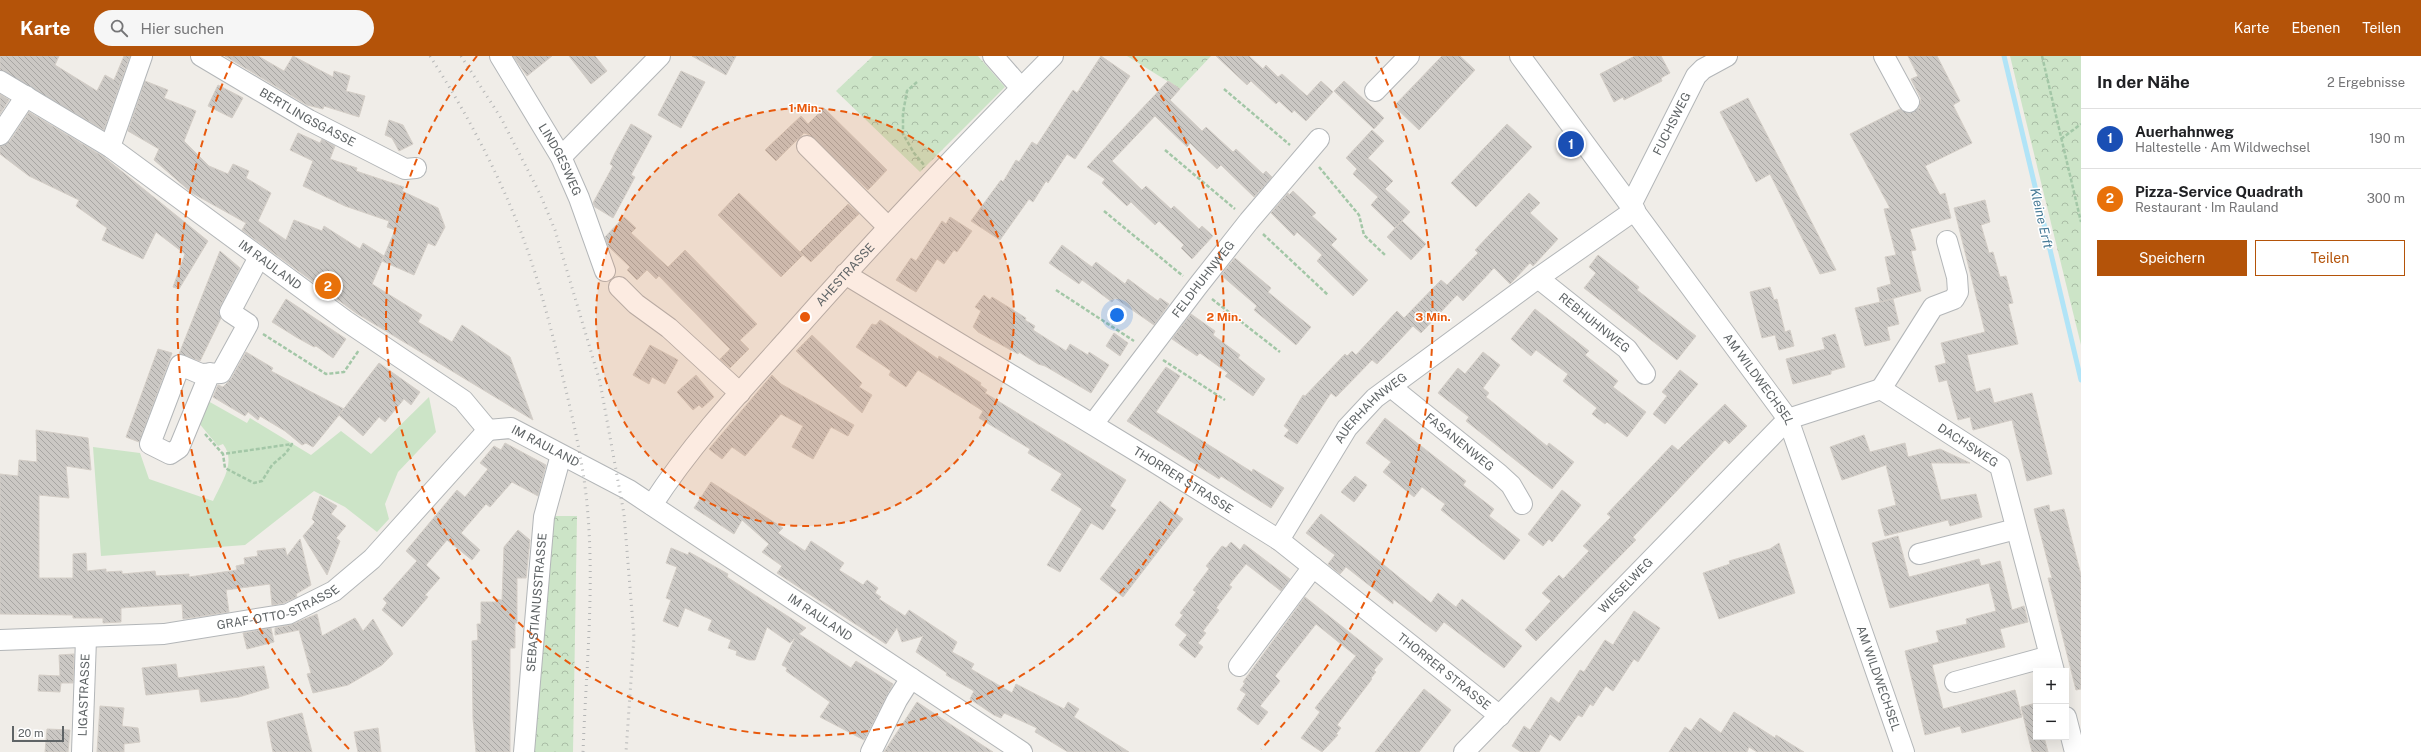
<!DOCTYPE html>
<html lang="de">
<meta charset="utf-8">
<style>
:root{--surface:#fff;--page:#f6f6f6;--text:#202124;--muted:#757577;--line:#e0e0e0;--accent:#b45309}
body{margin:0;font-family:"Public Sans",sans-serif;background:var(--page);color:var(--text)}
.controls{position:absolute;right:12px;bottom:12px;display:grid;overflow:hidden;border-radius:0px;box-shadow:0 4px 16px #0002}
.controls button{width:36px;height:36px;display:grid;place-items:center;padding:0;border:0;border-bottom:1px solid var(--line);background:var(--surface);color:var(--text);font:20px sans-serif}
.scale{position:absolute;left:12px;bottom:10px;width:52px;box-sizing:border-box;padding-left:4px;border:2px solid #5f6466;border-top:0;font-size:11px;line-height:14px;white-space:nowrap;color:#5f6466;-webkit-text-stroke:3px #fff;paint-order:stroke}
.you{position:absolute;left:1117px;top:259px;width:14px;height:14px;margin:-10px;border:3px solid #fff;border-radius:50%;background:#1a73e8;box-shadow:0 0 0 6px #1a73e833}
.badge{display:grid;place-items:center;width:26px;height:26px;border-radius:50%;background:var(--accent);color:#fff;font-size:13px;font-weight:700}
.pin{position:absolute;translate:-50% -50%;border:2px solid #fff;box-shadow:0 1px 4px #0006}
.list{margin:0;padding:0;list-style:none}
h2{display:flex;justify-content:space-between;align-items:center;height:52px;margin:0;padding:0 16px;font-size:17px}
h2 small{font-size:13px;font-weight:400;color:var(--muted)}
.list li{display:grid;grid-template-columns:26px 1fr auto;gap:12px;align-items:center;box-sizing:border-box;height:60px;padding:0 16px;border-top:1px solid var(--line)}
.list b{display:block;font-size:15px;white-space:nowrap}
.list p{margin:0;font-size:13px;white-space:nowrap;color:var(--muted)}
.list em{font-size:13px;font-style:normal;color:var(--muted)}
.actions{display:flex;gap:8px;padding:12px 16px}
.actions a{flex:1;padding:9px 0;border:1px solid var(--accent);border-radius:0px;text-align:center;font-size:14px;color:var(--accent)}
.actions .main{background:var(--accent);color:#fff}
.icon{flex:none;width:22px;height:22px;fill:none;stroke:currentColor;stroke-width:2;stroke-linecap:round;stroke-linejoin:round}
.map{position:relative;flex:none;width:2081px;height:696px;overflow:hidden}
header{display:flex;align-items:center;gap:24px;box-sizing:border-box;height:56px;padding:0 20px;background:var(--accent);color:#fff}
header strong{font-size:19px}
nav{display:flex;gap:22px;margin-inline-start:auto;font-size:14px}
.search{width:280px;height:36px;background:var(--page);display:flex;align-items:center;gap:10px;box-sizing:border-box;padding:0 14px;border-radius:22px;color:var(--muted);font-size:15px}
main{display:flex}
aside{flex:1;background:var(--surface)}
.map>svg:first-child{display:block}
.grass{fill:#cce4c7}
.forest{fill:url(#forest-crowns)}
.lines{fill:none;stroke-linecap:round;stroke-linejoin:round}
.stream{stroke:#b1e4f7;stroke-width:5}
.building{fill:url(#building-back-hatch);stroke:#d4cec7}
.minor-casing{stroke:#b3b6b8;stroke-width:22}
.path{stroke:#a3c7a7;stroke-width:2.5;stroke-dasharray:4 2;stroke-linecap:butt}
.minor{stroke:#fff;stroke-width:20}
.rail{stroke:#b5b6b6;stroke-width:3;stroke-dasharray:1 5;stroke-linecap:butt}
.ring{fill:none;stroke:#e8590c;stroke-width:2;stroke-dasharray:7 5}
.labels{text-anchor:middle;stroke-width:3;stroke-linejoin:round;paint-order:stroke}
.street-label{font-size:12px;fill:#5f6466;stroke:#fff}
.water-label{font-size:13px;font-style:italic;fill:#477b97;stroke:#fff}
.centre{fill:#e8590c;stroke:#fff;stroke-width:2}
.ring-label{font-size:12px;text-anchor:middle;font-weight:bold;fill:#e8590c;stroke:#fff;stroke-width:3;stroke-linejoin:round;paint-order:stroke}
</style>
<header>
<strong>Karte</strong>
<div class="search"><svg class="icon" aria-label="search" viewBox="0 0 24 24"><circle cx="10" cy="10" r="6"/><path d="M15 15l6 6"/></svg>Hier suchen</div>
<nav><a>Karte</a><a>Ebenen</a><a>Teilen</a></nav>
</header>
<main>
<div class="map">
<svg width="2081" height="696" viewBox="0 0 2081 696">
<defs>
<pattern id="forest-crowns" width="20" height="18" patternUnits="userSpaceOnUse"><rect width="20" height="18" fill="#cce4c7"/><path d="M2 6a3 3 0 1 1 6 0M12 15a3 3 0 1 1 6 0" fill="none" stroke="#a9bca5"/></pattern>
<pattern id="building-back-hatch" width="6" height="6" patternUnits="userSpaceOnUse"><rect width="6" height="6" fill="#cbc8c4"/><path d="M-1 5l2 2M0 0l6 6M5-1l2 2" fill="none" stroke="#a8a6a3"/></pattern>
</defs>
<rect width="100%" height="100%" fill="#f0ede8"/>
<path class="grass" d="M429 341 436 376 398 416 385 448 389 463 377 476 345 451 314 435 245 489 101 500 93 391 140 397 149 423 213 445C221 427 237 406 223 388L218 390 198 366 208 345 247 367 250 362 311 399 341 375 371 398Z"/>
<g class="forest">
<path d="M873 0H978L1005 31 920 116 836 35Z"/>
<path d="M1127 0H1211L1180 33Z"/>
<path d="M2010 0H2081V289Z"/>
<path d="M550 460H577L573 696H532Z"/>
</g>
<g class="lines">
<path class="stream" d="M2004 0 2081 324"/>
</g>
<g class="building">
<path d="M0 0H59L55 9 97 35 105 19 114 24 124 0H130L104 74 0 14Z"/>
<path d="M225 0H258L284 15 293 0 333 21 334 15 350 20 346 35 365 40 359 61 324 50 323 53 307 49Z"/>
<path d="M513 0H552L527 20Z"/>
<path d="M569 0H595L607 15 591 28Z"/>
<path d="M692 0H736L726 19Z"/>
<path d="M1101 0 1130 20 1075 103 1067 98 1048 127 1046 125 1033 146 1029 143 1000 184 971 165 1001 124 1003 126 1016 104 1019 106 1032 86 1037 89 1073 34 1077 37Z"/>
<path d="M1216 0H1249L1263 13 1266 9 1278 21 1282 18 1307 40 1321 25 1333 36 1306 65 1294 54 1292 57 1279 45 1276 48 1251 25 1247 29Z"/>
<path d="M1442 0H1460L1475 14 1419 74 1394 50Z"/>
<path d="M1635 0H1661L1670 17 1661 22 1662 25 1624 44 1623 41 1614 46 1600 18Z"/>
<path d="M1908 0H1937L1960 45 1953 49 1972 87 1925 110 1940 139 1945 137 1951 162 1910 173 1916 194 1911 195 1921 235 1880 246 1877 232 1891 228 1885 201 1896 199 1884 153 1890 152 1850 78 1900 53 1909 57 1919 52 1921 43 1911 23 1918 20Z"/>
<path d="M681 15 705 26 681 72 658 59Z"/>
<path d="M145 25 168 34 164 42 196 55 184 85 209 110 228 118 233 108 249 115 246 122 271 137 258 165 286 184 294 164 322 175 324 170 360 193 363 187 384 200 372 228 422 259 418 266 452 286 462 269 510 301 533 364 356 257 242 174 246 167 192 137 154 104 159 93 128 75Z"/>
<path d="M1168 25 1180 33 1170 44 1202 75 1206 71 1233 96 1236 93 1263 118 1266 115 1272 121 1254 141 1221 109 1217 113 1190 87 1187 91 1155 60 1112 105 1142 134 1146 130 1171 153 1174 150 1199 173 1202 170 1213 180 1192 203 1181 192 1184 189 1159 165 1155 169 1131 146 1127 150 1102 127 1105 123 1087 111Z"/>
<path d="M1344 25 1384 62 1374 73 1334 35Z"/>
<path d="M218 29 243 42 232 62 208 50Z"/>
<path d="M0 38 9 44 0 58Z"/>
<path d="M1748 42 1784 112 1836 214 1820 218 1770 118 1756 126 1720 56Z"/>
<path d="M824 52 887 114 868 134 810 79 804 77 776 105 765 94 801 60 808 68Z"/>
<path d="M29 56 104 101 208 185 179 233 173 231 185 198 156 176 143 203 102 184 107 172 76 150 79 144 29 120 0 98V90L10 85Z"/>
<path d="M389 64 403 69 413 88 399 95 392 82 385 79Z"/>
<path d="M631 68 652 80 631 119 635 121 613 162 595 151 593 147 613 110 610 108 615 97Z"/>
<path d="M1507 68 1532 91 1476 151 1451 127Z"/>
<path d="M1372 74 1384 85 1368 102 1393 125 1385 133 1410 156 1395 172 1371 149 1378 141 1353 118 1357 113 1346 102Z"/>
<path d="M298 77 320 87 322 83 335 90 330 103 357 112 356 115 404 131 402 135 438 152 445 171 435 190 428 187 414 219 382 205 395 174 387 171 389 165 345 150 303 130 313 105 290 94Z"/>
<path d="M1293 135 1316 157 1312 160 1337 183 1331 189 1368 224 1353 240 1317 205 1322 199 1297 176 1294 180 1271 157 1288 137 1289 139Z"/>
<path d="M739 137 803 199 781 221 718 159Z"/>
<path d="M1529 137 1540 147 1530 157 1558 183 1533 210 1530 207 1510 228 1494 212 1463 245 1457 239 1421 277 1413 270 1377 308 1372 304 1336 341 1331 337 1297 388 1284 380 1289 374 1284 370 1303 339 1305 340 1345 298 1347 300 1352 295 1356 299 1397 255 1404 262 1441 224 1447 229 1478 197 1475 194Z"/>
<path d="M1985 144 1990 166 1981 169 1989 197 1993 196 2000 221 2006 220 2013 247 2008 248 2018 288 1967 299 1976 336 1990 332 1994 347 2032 337 2052 418 2027 425 2012 364 1973 374 1970 361 1958 364 1947 324 1939 326 1935 310 1946 307 1941 287 1985 276 1954 152Z"/>
<path d="M848 148 859 158 811 206 800 196Z"/>
<path d="M624 161 636 172 631 177 668 211 685 194 757 268 740 284 749 293 730 312 720 303 730 293 659 220 656 223 647 214 637 224 627 214 630 211 608 190 605 181Z"/>
<path d="M950 161 972 175 957 196 954 194 944 208 937 203 916 236 896 224 911 202 916 205 942 165 946 168Z"/>
<path d="M1402 165 1426 188 1411 204 1387 181Z"/>
<path d="M1062 189 1092 211 1096 206 1125 228 1128 223 1158 245 1160 242 1169 248 1154 269 1115 242 1112 246 1082 224 1079 228 1049 207Z"/>
<path d="M220 195 240 212 220 251 219 256 221 262 200 305 179 298Z"/>
<path d="M1598 199 1639 231 1637 234 1696 280 1677 304 1584 232 1596 217 1589 211Z"/>
<path d="M1235 202 1271 232 1268 236 1311 271 1296 289 1254 254 1257 250 1221 219Z"/>
<path d="M1770 231 1774 244 1777 243 1785 276 1790 274 1794 290 1779 294 1775 279 1762 282 1750 236Z"/>
<path d="M984 239 990 244 992 241 1026 262 1025 264 1035 270 1033 274 1066 295 1070 288 1088 299 1089 296 1109 309 1091 337 1045 310 1038 308 1019 296 1018 298 978 276 973 271 981 255 975 251Z"/>
<path d="M286 243 346 283 333 302 316 290 314 291 296 281 272 266Z"/>
<path d="M1893 243 1899 268 1887 271 1890 284 1865 290 1855 252Z"/>
<path d="M1535 253 1589 295 1585 299 1618 325 1613 331 1646 356 1627 381 1607 366 1605 368 1592 358 1597 352 1563 325 1568 318 1536 294 1531 300 1511 283Z"/>
<path d="M1191 258 1215 275 1213 279 1240 299 1238 302 1265 323 1253 340 1225 320 1228 317 1200 297 1197 300 1172 283Z"/>
<path d="M880 264 938 303 939 300 981 327 980 329 987 334 985 337 1126 424 1110 450 1116 454 1103 474 1091 467 1060 516 1047 509 1082 453 1051 434 1062 418 1028 397 1030 393 979 362 983 355 918 314 906 331 889 319 891 315 856 291 872 268 876 269Z"/>
<path d="M1114 277 1128 287 1120 300 1106 290Z"/>
<path d="M1835 278 1845 311 1831 315V318L1793 328 1786 303 1825 293 1822 282Z"/>
<path d="M812 279 862 327 859 331 872 339 862 357 796 295Z"/>
<path d="M650 289 678 304 665 328 652 321 649 328 633 319Z"/>
<path d="M158 293 172 297 139 386 126 381Z"/>
<path d="M246 296 273 312 271 315 344 353 313 391 306 387 302 389 285 375 260 360 258 364 248 356 245 360 213 341 218 329 223 331 231 323Z"/>
<path d="M1483 296 1500 309 1483 332 1489 337 1486 341 1547 390 1549 387 1574 406 1552 433 1466 365 1469 361 1438 337 1458 312 1465 318Z"/>
<path d="M379 307 420 336 411 349 404 343 385 366 379 361 363 380 339 359Z"/>
<path d="M1166 311 1180 320 1156 356 1252 416 1253 413 1284 432 1271 452 1221 420 1219 423 1127 365Z"/>
<path d="M1680 314 1698 328 1665 368 1653 358 1667 340 1662 336Z"/>
<path d="M696 319 714 341 702 352 699 349 693 354 677 336Z"/>
<path d="M772 319 781 328 854 369 848 380 831 371 813 403 792 391 803 370 781 358 745 400 732 391 722 403 709 393Z"/>
<path d="M1725 348 1747 370 1729 388 1725 384 1633 481 1636 484 1536 585 1525 574 1551 545 1542 537 1559 519 1563 523 1589 495 1583 490 1611 461 1607 458 1672 389 1678 394Z"/>
<path d="M1385 362 1466 425 1463 429 1494 453 1489 460 1520 484 1504 504 1441 454 1445 448 1422 431 1414 441 1383 416 1391 406 1366 387Z"/>
<path d="M36 374 88 382 91 414 66 410 69 442 39 439V522H73V498L86 497 87 515 106 513V516L122 515V518L155 515 156 520 189 518V521L237 514 236 510 245 508 244 502 258 500 257 495 285 492 287 500 300 483 311 529 296 538 297 541 284 547 272 549 270 528 226 534 229 556 183 563 182 548 121 552V566L103 567V562H73V559L0 558V418L18 420 19 404 37 406Z"/>
<path d="M1864 379 1870 396 1905 387 1908 401 1940 393 1970 407H1931L1941 444 1976 438 1982 461 1950 470 1948 464 1885 480 1878 454 1896 449 1886 409 1842 424 1830 391Z"/>
<path d="M505 387 546 409 538 440 512 426 490 451 486 448 461 477 480 494 472 504 447 484 426 509 440 522 425 539 428 541 402 571 382 554 387 547 383 543 417 505 406 495 457 434 465 441 488 413 480 407 494 390 501 394Z"/>
<path d="M1355 420 1367 429 1354 446 1341 436Z"/>
<path d="M711 426 783 472 778 477 805 495 811 485 844 507 839 514 863 529 867 524 878 532 875 537 881 541 879 543 905 560 909 554 957 586 952 596 974 608 971 613 1012 637 1016 628 1064 653 1068 646 1079 653 1074 661 1129 696H1068L1035 676 1037 672 1004 657 1001 662 994 659 970 643 974 635 946 619 947 617 916 596 923 580 902 586 897 572 886 588 777 517 782 510 762 496 769 488 742 464 734 478 694 452Z"/>
<path d="M1562 434 1581 449 1552 486 1549 483 1543 490 1528 478Z"/>
<path d="M320 440 337 450 331 458 346 470 336 482 340 485 327 519 303 480 315 466 312 463Z"/>
<path d="M1160 445 1183 463 1123 541 1100 523Z"/>
<path d="M2049 449 2050 456 2064 453 2081 519V633L2076 634 2048 522H2052L2034 453Z"/>
<path d="M1321 458 1431 547 1438 537 1456 551 1462 543 1522 590 1504 612 1444 566 1436 576 1393 543V548L1346 511 1340 518 1328 508 1335 499 1306 477Z"/>
<path d="M518 474 530 484 526 522H517V567H515V592H510V696H476L473 663 472 585 478 584 477 568H481V546H496V543L502 544 504 491Z"/>
<path d="M1898 480 1909 521 1979 503 1981 510 2000 505 2012 554 2024 550 2028 566 2000 573 2005 591 1932 609 1943 653 2015 634 2022 661 1962 677 1960 670 1925 679 1905 595 1939 586 1936 575 1967 568 1966 563 1996 555 1989 527 1890 552 1872 487Z"/>
<path d="M1231 486 1240 494 1244 488 1290 523 1281 535 1246 508 1229 529 1232 531 1216 552 1219 554 1203 575 1206 577 1198 587 1203 591 1195 602 1179 589 1187 579 1175 569 1183 559 1180 557 1196 536 1193 534 1209 513 1206 510 1222 490 1226 492Z"/>
<path d="M1779 487 1795 537 1719 563 1703 517 1730 508 1729 505 1770 493Z"/>
<path d="M671 492 688 499 689 496 728 518 727 521 806 572 799 578 851 612 856 605 893 628 864 684 820 661 830 646 786 615 787 612 782 609 795 582 790 587 767 571 755 604H749L736 599 737 595 728 592 731 584 708 574 712 564 685 552 678 571 663 565 671 544 666 542 677 511 666 507Z"/>
<path d="M1305 541 1383 603 1374 614 1376 616 1371 622 1372 623 1337 669 1341 672 1336 678 1338 679 1322 696 1301 682 1320 656 1315 652 1356 600 1316 568 1275 620 1280 625 1260 650 1268 656 1258 669 1237 653 1246 638 1240 634 1245 627 1243 626Z"/>
<path d="M1634 555 1660 572 1638 606 1634 603 1613 635 1606 630 1593 650 1590 648 1582 661 1578 659 1560 685 1550 678 1539 696H1521L1512 690 1524 670 1530 674 1551 641 1559 647 1580 614 1584 616 1605 584 1613 589Z"/>
<path d="M317 558 322 580 355 562 363 575 373 563 393 598 382 609 348 629 313 637 307 618 311 617 299 574 275 579V572L290 569Z"/>
<path d="M271 572 274 586 247 593 243 577Z"/>
<path d="M74 598 73 627H61L60 636 38 635 39 619 60 620 59 599Z"/>
<path d="M176 608 178 622 264 610 269 632 239 641 201 646 199 633 146 639 142 612Z"/>
<path d="M1424 633 1451 654 1419 696H1375Z"/>
<path d="M917 646 962 676 993 696H884Z"/>
<path d="M2036 647V681H2044L2048 696H2032L2021 651Z"/>
<path d="M100 650 124 652 122 670 138 672 140 686 124 688V696H97Z"/>
<path d="M1734 656 1775 682 1776 679 1804 696H1757L1749 691 1747 696H1669L1685 671 1691 675 1700 662 1721 677Z"/>
<path d="M302 657 312 696H273L267 666Z"/>
<path d="M378 672 381 696H358L354 676Z"/>
<path d="M47 673 70 674 68 696H45Z"/>
</g>
<g class="lines">
<defs>
<g id="minor">
<path id="s1" d="M201 0 309 64 405 113 416 112"/>
<path id="s2" d="M500 0 561 101 579 142 605 215"/>
<path d="M993 0 1021 32"/>
<path id="s3" d="M1520 0 1788 363 1904 696"/>
<path d="M1884 0 1909 46"/>
<path id="s4" d="M0 25 110 91 346 265 463 344 488 374"/>
<path d="M1375 35 1409 0"/>
<path d="M0 79 26 40"/>
<path d="M807 90 888 171"/>
<path d="M110 91 142 0"/>
<path d="M561 101 660 0"/>
<path id="s5" d="M1631 149 1696 20 1703 13 1727 0"/>
<path id="s6" d="M845 218 1151 404 1279 484 1500 660"/>
<path id="s7" d="M1538 222 1627 293 1645 318"/>
<path d="M619 231 636 248 669 272 740 337"/>
<path d="M210 317 179 392 170 398 150 388 180 309 201 318 221 317 248 268 230 256 259 201"/>
<path id="s8" d="M1391 331 1499 418 1511 429 1522 448"/>
<path d="M1881 333 1933 251 1954 243 1958 236 1957 221 1947 185"/>
<path id="s9" d="M1093 368 1197 231 1249 165 1319 83"/>
<path id="s10" d="M488 374 511 372 629 434 1022 696"/>
<path id="s11" d="M652 449C690 390 739 337 786 285 872 187 961 93 1053 0"/>
<path id="s12" d="M1279 484 1347 372 1375 342 1538 222 1635 154"/>
<path d="M1919 498 2016 473"/>
<path id="s13" d="M0 584 164 578 288 558 334 535 372 503 488 374"/>
<path d="M1239 610 1313 511"/>
<path d="M1955 626 2050 600"/>
<path d="M2066 661 2075 696"/>
<path id="s14" d="M82 696 86 583"/>
<path id="s15" d="M524 696 544 461 561 399"/>
<path d="M871 696 897 644 911 622"/>
<path id="s16" d="M1464 696 1788 363 1881 333 2000 410 2054 615"/>
</g>
</defs>
<use href="#minor" class="minor-casing"/>
<g class="path">
<path d="M2042 0 2081 166"/>
<path d="M917 26 907 35 903 57V78L914 97 924 109"/>
<path d="M1224 33 1290 89"/>
<path d="M2061 83 2081 68"/>
<path d="M1165 94 1235 153"/>
<path d="M1319 111 1359 159 1364 179 1386 200"/>
<path d="M1104 155 1183 220"/>
<path d="M1263 178 1328 239"/>
<path d="M1056 234 1134 285"/>
<path d="M1212 243 1280 296"/>
<path d="M263 278 326 318 344 316 359 294"/>
<path d="M1163 304 1225 344"/>
<path d="M205 378 223 398 292 388 286 397 272 409 262 425 254 427 225 412 223 398"/>
</g>
<use href="#minor" class="minor"/>
<g class="rail">
<path d="M430 0C475 70 516 150 539 230 548 261 556 292 563 322 573 363 583 406 587 448 595 530 586 614 583 696"/>
<path d="M461 0 501 62 540 138 555 174 600 326 624 458 634 581 626 696"/>
</g>
</g>
<circle cx="805" cy="261" r="209" fill="#e8590c" fill-opacity=".12"/>
<g class="ring">
<circle cx="805" cy="261" r="209"/>
<path d="M1133 0A419 419 0 1 1 477 0"/>
<path d="M349 693A628 628 0 0 1 234 1M1376 1A628 628 0 0 1 1261 693"/>
</g>
<g class="labels">
<g class="street-label">
<text dy="4" stroke="none"><textPath href="#s1" startOffset="123">BERTLINGSGASSE</textPath></text>
<text dy="4" stroke="none"><textPath href="#s5" startOffset="91">FUCHSWEG</textPath></text>
<text dy="4" stroke="none"><textPath href="#s2" startOffset="120">LINDGESWEG</textPath></text>
<text dy="4" stroke="none"><textPath href="#s4" startOffset="327">IM RAULAND</textPath></text>
<text dy="4" stroke="none"><textPath href="#s11" startOffset="301">AHESTRASSE</textPath></text>
<text dy="4" stroke="none"><textPath href="#s9" startOffset="182">FELDHUHNWEG</textPath></text>
<text dy="4" stroke="none"><textPath href="#s7" startOffset="72">REBHUHNWEG</textPath></text>
<text dy="4" stroke="none"><textPath href="#s3" startOffset="402">AM WILDWECHSEL</textPath></text>
<text dy="4" stroke="none"><textPath href="#s12" startOffset="162">AUERHAHNWEG</textPath></text>
<text dy="4" stroke="none"><textPath href="#s8" startOffset="88">FASANENWEG</textPath></text>
<text dy="4" stroke="none"><textPath href="#s16" startOffset="666">DACHSWEG</textPath></text>
<text dy="4" stroke="none"><textPath href="#s10" startOffset="62">IM RAULAND</textPath></text>
<text dy="4" stroke="none"><textPath href="#s6" startOffset="396">THORRER STRASSE</textPath></text>
<text dy="4" stroke="none"><textPath href="#s16" startOffset="232">WIESELWEG</textPath></text>
<text dy="4" stroke="none"><textPath href="#s15" startOffset="150">SEBASTIANUSSTRASSE</textPath></text>
<text dy="4" stroke="none"><textPath href="#s13" startOffset="282">GRAF-OTTO-STRASSE</textPath></text>
<text dy="4" stroke="none"><textPath href="#s10" startOffset="386">IM RAULAND</textPath></text>
<text dy="4" stroke="none"><textPath href="#s6" startOffset="720">THORRER STRASSE</textPath></text>
<text dy="4" stroke="none"><textPath href="#s3" startOffset="726">AM WILDWECHSEL</textPath></text>
<text dy="4" stroke="none"><textPath href="#s14" startOffset="57">LIGASTRASSE</textPath></text>
</g>
<g class="water-label">
<text transform="translate(2042 162) rotate(77)" y="5">Kleine Erft</text>
</g>
</g>
<circle cx="805" cy="261" r="6" class="centre"/>
<g class="ring-label">
<text x="805" y="56">1 Min.</text>
<text x="1224" y="265">2 Min.</text>
<text x="1433" y="265">3 Min.</text>
</g>
</svg>
<div class="controls">
<button>+</button>
<button>−</button>
</div>
<div class="scale">20 m</div>
<div class="you"></div>
<div class="pin badge" style="left:1571px;top:88px;background:#1a4fb4">1</div>
<div class="pin badge" style="left:328px;top:230px;background:#e8710a">2</div>
</div>
<aside>
<h2>In der Nähe<small>2 Ergebnisse</small></h2>
<ul class="list">
<li><span class="badge" style="background:#1a4fb4">1</span><div><b>Auerhahnweg</b><p>Haltestelle · Am Wildwechsel</p></div><em>190 m</em></li>
<li><span class="badge" style="background:#e8710a">2</span><div><b>Pizza-Service Quadrath</b><p>Restaurant · Im Rauland</p></div><em>300 m</em></li>
</ul>
<div class="actions"><a class="main">Speichern</a><a>Teilen</a></div>
</aside>
</main>
